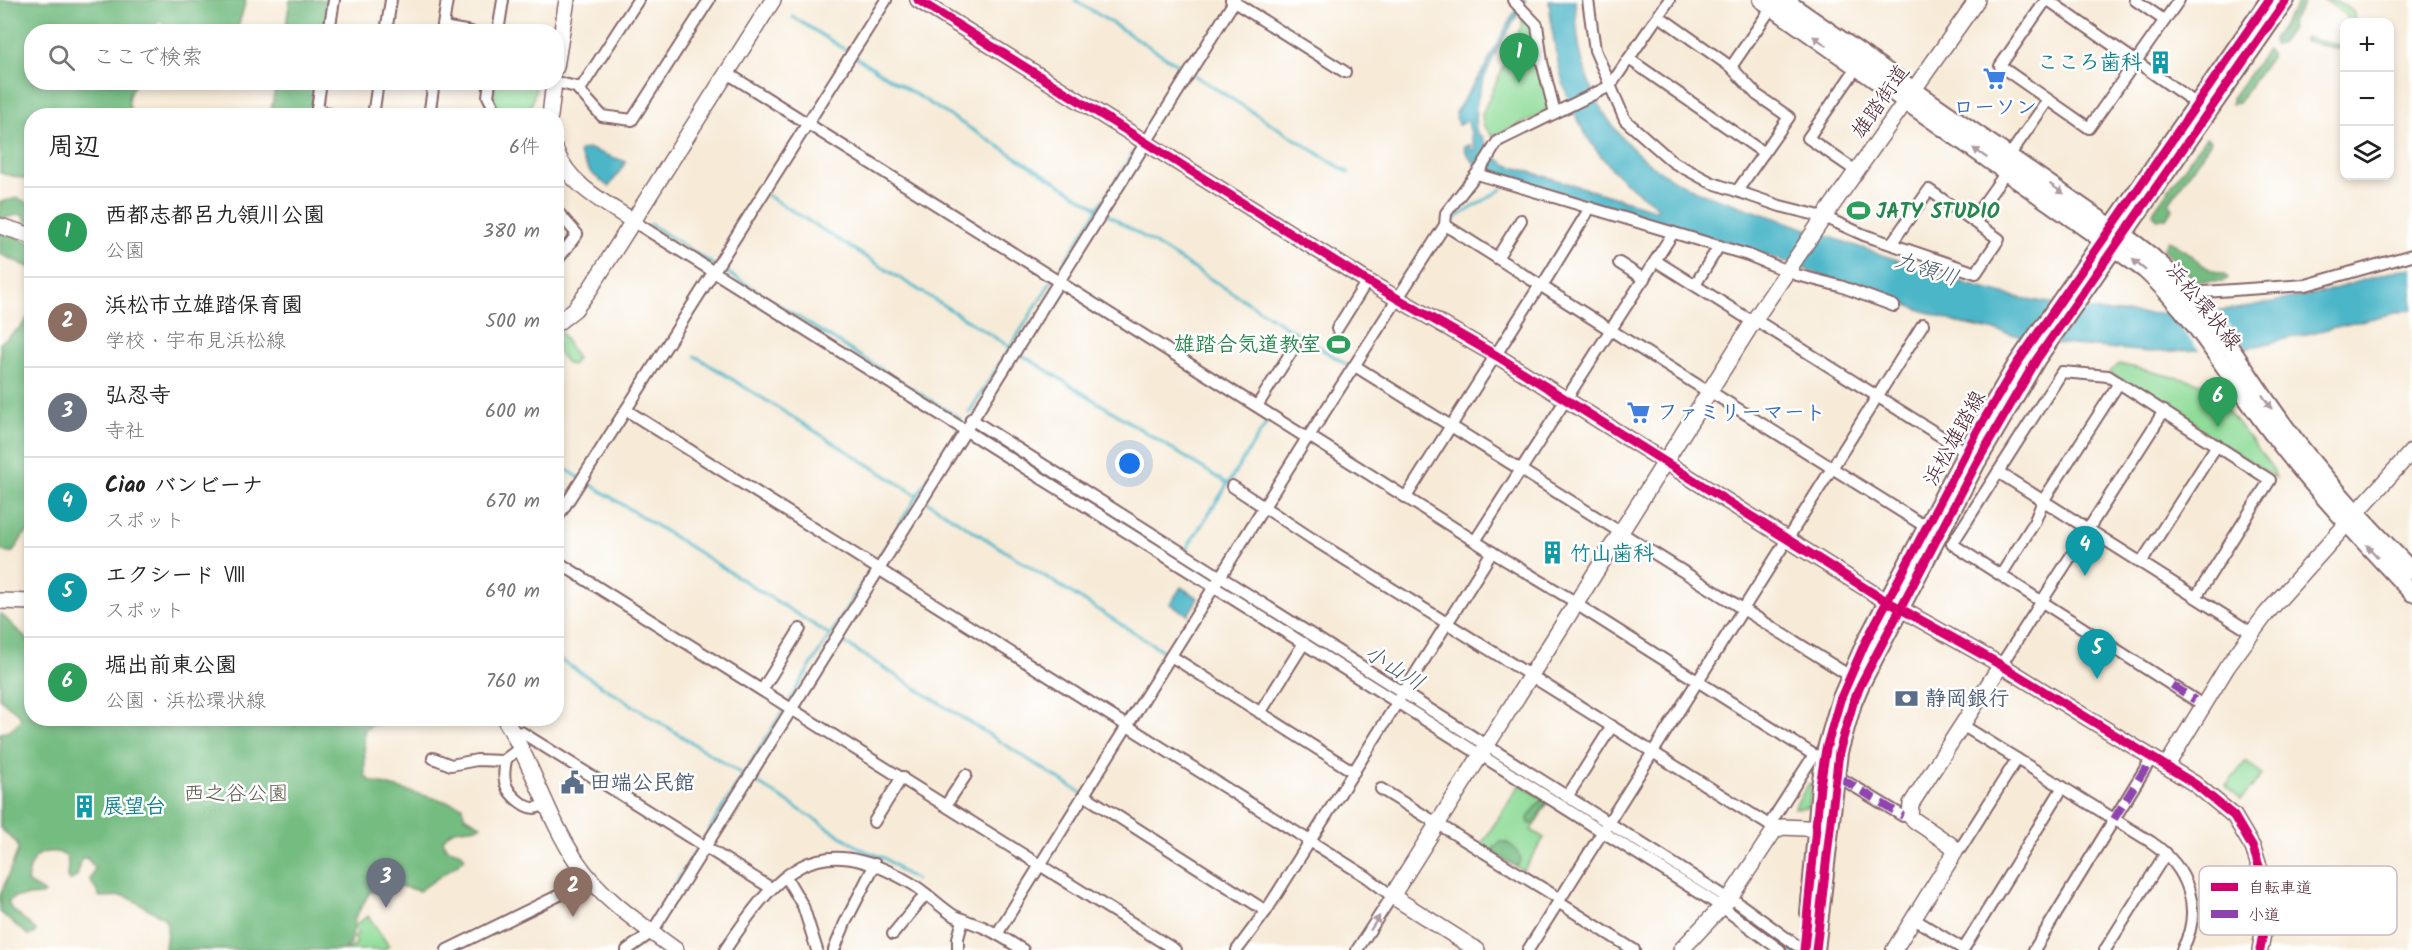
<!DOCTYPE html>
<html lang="ja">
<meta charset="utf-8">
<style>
:root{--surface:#fff;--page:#f6f6f6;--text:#222;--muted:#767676;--line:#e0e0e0;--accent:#d1495b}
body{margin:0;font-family:Kalam,"Klee One",sans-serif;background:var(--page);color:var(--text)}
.controls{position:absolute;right:18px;top:18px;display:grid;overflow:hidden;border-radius:12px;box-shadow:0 3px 9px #0003}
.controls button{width:54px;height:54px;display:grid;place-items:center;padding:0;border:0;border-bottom:2px solid var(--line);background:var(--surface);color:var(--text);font:30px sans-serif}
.you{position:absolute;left:1130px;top:464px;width:21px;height:21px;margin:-15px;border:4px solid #fff;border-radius:50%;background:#1a73e8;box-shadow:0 0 0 9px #1a73e833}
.badge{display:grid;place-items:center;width:39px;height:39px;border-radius:50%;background:var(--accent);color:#fff;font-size:20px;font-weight:700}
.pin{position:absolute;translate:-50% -50px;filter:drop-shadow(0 2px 3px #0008)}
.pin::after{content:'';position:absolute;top:32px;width:21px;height:18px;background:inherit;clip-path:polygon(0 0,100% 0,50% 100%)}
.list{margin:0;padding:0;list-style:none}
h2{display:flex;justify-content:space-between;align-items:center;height:78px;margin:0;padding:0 24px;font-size:26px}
h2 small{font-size:20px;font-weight:400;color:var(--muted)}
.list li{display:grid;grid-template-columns:39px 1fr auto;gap:18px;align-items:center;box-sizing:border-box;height:90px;padding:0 24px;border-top:2px solid var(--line)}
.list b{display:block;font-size:22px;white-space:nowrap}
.list p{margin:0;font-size:20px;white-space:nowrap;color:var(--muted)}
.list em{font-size:20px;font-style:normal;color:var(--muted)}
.icon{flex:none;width:33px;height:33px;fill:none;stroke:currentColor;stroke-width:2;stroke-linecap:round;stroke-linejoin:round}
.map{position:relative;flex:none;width:2412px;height:950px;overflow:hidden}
.search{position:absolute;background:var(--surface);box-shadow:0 3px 9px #0003;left:24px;top:24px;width:540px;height:66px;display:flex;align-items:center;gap:15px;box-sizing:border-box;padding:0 21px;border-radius:24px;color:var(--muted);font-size:22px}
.panel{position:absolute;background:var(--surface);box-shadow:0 3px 9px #0003;left:24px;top:108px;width:540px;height:618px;border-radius:24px}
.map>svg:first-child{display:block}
.green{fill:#90dc99;stroke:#6d7e62;stroke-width:1.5}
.forest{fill:#74bc81;stroke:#5f6e56;stroke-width:1.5}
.water{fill:#4bb6c8;stroke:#4a6a7a;stroke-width:1.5}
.pier{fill:#f7ebd8}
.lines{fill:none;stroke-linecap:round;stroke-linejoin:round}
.stream{stroke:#4bb6c8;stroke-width:3}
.river{stroke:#4bb6c8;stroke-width:16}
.street-casing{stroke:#876668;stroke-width:14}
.secondary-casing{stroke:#876668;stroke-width:18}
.primary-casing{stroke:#876668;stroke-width:20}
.street{stroke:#fff;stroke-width:10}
.secondary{stroke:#fff;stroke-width:15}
.primary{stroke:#fff;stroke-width:16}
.quiet{stroke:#8e44ad;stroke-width:8;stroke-dasharray:15 8;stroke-linecap:butt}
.cycleway-casing{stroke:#fff;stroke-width:13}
.cycleway{stroke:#d6006c;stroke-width:9}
.oneway{fill:#ae9aa0}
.labels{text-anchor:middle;stroke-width:5;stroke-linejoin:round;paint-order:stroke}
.culture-label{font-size:21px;font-weight:bold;fill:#0d838f;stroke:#fff;text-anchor:start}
.street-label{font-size:21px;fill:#4a1f2b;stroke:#fff}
.shop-label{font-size:21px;font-weight:bold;fill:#366cbe;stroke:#fff}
.leisure-label{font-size:21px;font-weight:bold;fill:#27864d;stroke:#fff;text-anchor:start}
.service-label{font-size:21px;font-weight:bold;fill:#4e5e75;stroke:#fff;text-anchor:start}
.park-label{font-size:21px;fill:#5f584c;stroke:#fff}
.water-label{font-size:22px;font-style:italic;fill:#4a5b6a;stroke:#fff}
.key{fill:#fff;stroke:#c9bcbf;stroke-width:1.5}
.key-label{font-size:16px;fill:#4a1f2b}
</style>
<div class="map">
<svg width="2412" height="950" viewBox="0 0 2412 950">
<rect width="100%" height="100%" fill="#fff"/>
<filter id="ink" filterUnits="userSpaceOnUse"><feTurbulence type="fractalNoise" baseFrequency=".0167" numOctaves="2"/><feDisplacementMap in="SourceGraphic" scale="12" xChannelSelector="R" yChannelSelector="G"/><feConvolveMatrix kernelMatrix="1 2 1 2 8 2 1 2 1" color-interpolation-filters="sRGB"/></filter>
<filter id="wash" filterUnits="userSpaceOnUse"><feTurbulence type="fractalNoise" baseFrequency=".008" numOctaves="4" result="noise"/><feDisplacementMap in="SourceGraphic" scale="24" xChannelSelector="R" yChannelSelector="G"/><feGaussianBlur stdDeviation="1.35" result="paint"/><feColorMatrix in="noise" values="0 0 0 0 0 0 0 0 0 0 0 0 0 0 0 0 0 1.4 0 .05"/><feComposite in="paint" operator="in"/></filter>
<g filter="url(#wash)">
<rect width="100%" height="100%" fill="#f7ebd8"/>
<g class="green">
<path d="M2324 0C2336 0 2346 4 2354 13V22H2349L2346 15Z"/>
<path d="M1522 15 1533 27 1549 108 1547 112 1493 137 1483 124 1482 114 1522 24Z"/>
<path d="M495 83H537L529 115H503L494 99Z"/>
<path d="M561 332 577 359 572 365 568 364 557 351V334Z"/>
<path d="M2119 364 2208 385 2273 469 2276 478 2110 372Z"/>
<path d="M2246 761 2262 775 2241 800 2226 786Z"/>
<path d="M1811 783 1809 807 1794 808 1808 784Z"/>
<path d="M1520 784 1548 802 1531 830 1544 838 1523 871 1481 845Z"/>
<path d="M368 916 389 946 383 950H347L357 943 354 937 358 934 354 926Z"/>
</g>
<g class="forest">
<path d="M0 0H246L237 31H169L164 24 159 21 150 31 32 32V82L136 83C127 94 126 103 133 115L32 116 31 180 0 173Z"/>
<path d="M290 0H330L325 31 285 32Z"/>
<path d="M2300 1H2303L2304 3 2290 23 2291 28 2280 44 2274 45 2273 39Z"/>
<path d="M2306 38 2341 45 2343 47 2340 49 2305 42 2303 40Z"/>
<path d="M2267 50 2271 54V57L2238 103 2232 104V98Z"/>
<path d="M276 83H316L311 115 270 116Z"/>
<path d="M2206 137 2211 140 2210 143 2169 203 2172 209 2166 218 2158 220 2153 214 2154 210Z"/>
<path d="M18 198 31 205V226L21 214 0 219V202Z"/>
<path d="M0 232 31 242V268L0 254Z"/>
<path d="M2168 241C2190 248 2198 270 2225 274L2228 278 2224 281H2196L2165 252 2163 248Z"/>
<path d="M31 313V530L23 536 13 552 8 553 0 550V343L22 326Z"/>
<path d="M0 613 31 643 32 718 413 719 372 725 364 730 365 776 371 781 463 806 464 816 481 825 478 827C465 829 448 827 443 841L446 848 462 853 465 859 419 891 396 885 370 892 355 918 351 943 345 950H165C165 938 171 926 163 917L126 896 100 897 90 880 95 868 87 858H82L77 876 70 881 67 877 68 865 67 857C60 852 56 851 48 852 32 853 30 867 27 881L29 884 45 893 41 895 15 897 8 902 11 908 36 930 34 934 28 935 0 912V896L18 850 17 843 0 828V733L9 731 21 720 19 714 0 699Z"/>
<path d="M1542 799 1546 802 1535 823 1529 824 1528 818Z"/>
<path d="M1500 842C1511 841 1516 850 1521 859L1518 865 1515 866 1495 854 1493 849Z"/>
</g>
<g class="water">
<path d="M1521 0H1526C1506 37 1466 91 1477 134L1482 136 1491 154 1507 165 1657 210 1658 207C1645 197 1631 188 1619 176 1568 126 1555 68 1549 0H1575C1576 20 1577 40 1582 59 1597 122 1640 167 1699 192L1970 285 2015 297 2103 312 2147 314 2236 309 2324 292 2397 270 2412 268V309L2248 348 2150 352 2053 343 1958 323 1745 248 1506 177C1488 170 1470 167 1464 147L1470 145 1472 151 1475 150 1468 122 1465 120 1464 123 1458 125 1455 113 1482 72Z"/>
<path d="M590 149 626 162 609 187 591 173 579 154 581 150Z"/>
<path d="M1181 587 1198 598 1188 615 1170 604Z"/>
</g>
<path class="pier" d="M2217 308 2233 330 2247 351 2202 354 2168 311Z"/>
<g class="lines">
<g class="stream">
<path d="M1075 0 1185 69"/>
<path d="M793 17 849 52"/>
<path d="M854 56 1098 208"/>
<path d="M1194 75 1349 173"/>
<path d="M1148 129 1193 58"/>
<path d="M767 195 1010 347"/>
<path d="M1107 214 1349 366"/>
<path d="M1454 219 1502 189"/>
<path d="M650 224 714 265"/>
<path d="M720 268 960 419"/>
<path d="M1409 272 1424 247"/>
<path d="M1057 274 1135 150"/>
<path d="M1019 353 1228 484"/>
<path d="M695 356 917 495"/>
<path d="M969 413 1051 282"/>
<path d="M556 463 580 478"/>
<path d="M585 481 830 635"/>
<path d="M926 501 1168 654"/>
<path d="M1185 551 1269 419"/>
<path d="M878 559 957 432"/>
<path d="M840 640 1081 793"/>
<path d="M556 657 743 775"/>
<path d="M790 699 870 571"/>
<path d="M753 780 863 850 884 858 896 866 899 870 916 880"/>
<path d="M704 838 783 711"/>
<path d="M654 919 696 850"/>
</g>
<g class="river">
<path d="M973 426 1043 471"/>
<path d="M1293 629 1415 706"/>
<path d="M1447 727 1517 771"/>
<path d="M1714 895 1790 950"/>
</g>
</g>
</g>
<g filter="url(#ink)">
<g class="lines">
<defs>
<g id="street">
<path d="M1231 0 1345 72"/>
<path d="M1513 0 1537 25 1542 62 1555 113"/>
<path d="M1588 0 1595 50 1625 120 1673 162 1710 182 1780 206 1824 217 1864 235 1976 273 1999 239 1929 190 1891 244"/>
<path d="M2046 0 2000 66 2089 128 2179 0"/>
<path d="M2048 0 2197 104"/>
<path d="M2135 0 2164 20"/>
<path d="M1659 16 1731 67 1757 95 1789 117 1737 191"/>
<path d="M443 27 471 32"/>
<path d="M329 32 334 0"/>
<path d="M386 32 391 0"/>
<path d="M442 32 447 0"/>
<path d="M498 32 503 0"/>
<path d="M1629 59 1764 153"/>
<path d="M1731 67 1772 7"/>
<path d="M727 73 1307 438 1309 436 1492 552 1577 603"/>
<path d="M490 82 488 96 498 116"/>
<path d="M556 82 576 87 602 116 632 120 709 0"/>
<path d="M578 89 583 85 638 0"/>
<path d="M317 109 334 116"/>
<path d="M316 116 321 82"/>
<path d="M373 116 378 82"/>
<path d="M429 116 434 82"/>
<path d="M2009 156 2048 100"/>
<path d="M1856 171 1808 138 1857 67"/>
<path d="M1477 174 1748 255 1797 275 1840 286 1894 306"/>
<path d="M556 210 577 234 556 262"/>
<path d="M1972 220 2007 171"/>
<path d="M633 221 1722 907 1780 950"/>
<path d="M1445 225 1710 393"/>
<path d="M1497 258 1521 220"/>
<path d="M1656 261 1753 322"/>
<path d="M1619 263 1644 279"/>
<path d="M1695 285 1719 246"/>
<path d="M1542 286 1590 208"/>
<path d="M2194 299 2204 292 2306 285 2412 255"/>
<path d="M1754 319 1966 452"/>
<path d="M1337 329 1367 281"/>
<path d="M1355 366 1850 676"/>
<path d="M1711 392 1926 527"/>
<path d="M1257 406 1295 346"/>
<path d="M626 410 1367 877 1392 896 1357 950"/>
<path d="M971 419 1729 899"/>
<path d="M1309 436 1445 225 1446 213 1481 168 1498 141 1610 86 1669 0"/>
<path d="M1998 472 2252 633"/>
<path d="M1232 486 1311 538 1769 825 1774 831"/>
<path d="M1406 497 1540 285"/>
<path d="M556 520 886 0"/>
<path d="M1475 541 1673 233"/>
<path d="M556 561 1175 950"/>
<path d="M2141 563 2217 445"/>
<path d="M2001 575 2034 523 2043 501 2119 383"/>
<path d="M1576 604 1814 755 1825 757"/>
<path d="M1171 656 1354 772"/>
<path d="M2001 665 2164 411"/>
<path d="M762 690 800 629"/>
<path d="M2195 700 1952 544 2062 372 2108 376 2270 480 2196 597"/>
<path d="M1260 713 1304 643"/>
<path d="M1962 725 2151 842C2188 867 2204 909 2182 950"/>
<path d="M513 734 521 732 771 888"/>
<path d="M433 758 451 765 477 760 503 761 520 748"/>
<path d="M506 760C502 779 504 790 520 802 531 810 535 809 547 804"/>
<path d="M1842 779 1903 816"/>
<path d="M1381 789 1560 899"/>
<path d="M1084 795 1266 911"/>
<path d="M1567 797 1612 726"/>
<path d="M946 805 966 775"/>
<path d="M874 822 902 777"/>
<path d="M1769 825 1814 755"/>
<path d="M1955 850 1960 849 2017 759"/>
<path d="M786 877 803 906 817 950"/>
<path d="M1730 897 1796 945 1805 946"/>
<path d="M1558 902 1634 950"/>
<path d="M1914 919 1963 949"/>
<path d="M893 934 926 894"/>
<path d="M997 934 1307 438"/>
<path d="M447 950 584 883 589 878"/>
<path d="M627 950 652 932 1235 0"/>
<path d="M725 950C777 872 815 827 909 882 925 891 938 905 953 915 963 920 973 923 983 927 997 933 1010 942 1023 950"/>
<path d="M834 950 845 923 875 864"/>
<path d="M958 950V938L963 920"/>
<path d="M1237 950 1266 911 1492 552"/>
<path d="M1528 950 1923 324"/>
<path d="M1963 950 2063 787"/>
<path d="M2034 950 2148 764"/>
<path d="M2105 950 2166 853"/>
</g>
<g id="secondary">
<path d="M918 0 1367 281 1497 356 1876 595 2001 665 2195 784 2234 816 2253 848 2261 872 2265 897V922L2260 950"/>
<path d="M556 67 567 0"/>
<path d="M550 116 554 82"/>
<path d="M556 151C570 186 604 202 633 221"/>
<path d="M0 226 32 236"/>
<path d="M556 324 575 309 590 289 773 0"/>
<path d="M0 601 32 602"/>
<path d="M504 718C533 764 547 817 577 862 601 898 642 925 676 950"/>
<path d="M2167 765 2227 667 2266 614 2412 451"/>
<path d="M1477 950 1392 896 1753 322 1824 217 1977 0"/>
<path d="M1681 950 1729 899 1774 831 1782 827 1827 829"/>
<path d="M1894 950 1955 852 1951 845 1914 820 1910 816 1911 804 2001 665"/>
</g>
<g id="primary">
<path d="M1762 0 2145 270C2196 317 2229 377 2271 432 2314 489 2363 541 2412 593"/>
<path d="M1784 0 2137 245C2202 292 2239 365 2286 428 2324 480 2368 526 2412 571"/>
<path d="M1809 913 1820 786 1826 749 1840 700 1865 643 1978 430 2016 365 2269 0"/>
<path d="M1816 950 1839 752 1853 703 1861 684 1976 464 2037 359 2286 0"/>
</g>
</defs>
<use href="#street" class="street-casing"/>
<use href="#secondary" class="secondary-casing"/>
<use href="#primary" class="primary-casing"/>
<use href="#street" class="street"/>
<use href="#secondary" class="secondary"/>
<use href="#primary" class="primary"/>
<g class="quiet">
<path d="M2172 685 2195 700"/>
<path d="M1842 779 1903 816"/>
<path d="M2114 819 2148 764"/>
</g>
<defs>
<g id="cycleway">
<path d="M918 0 1367 281 1497 356 1876 595 2001 665 2195 784 2234 816 2253 848 2261 872 2265 897V922L2260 950"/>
<path d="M1804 950 1820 786 1826 749 1840 700 1865 643 1978 430 2016 365 2269 0"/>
<path d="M1816 950 1839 752 1853 703 1861 684 1976 464 2037 359 2286 0"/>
</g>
</defs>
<use href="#cycleway" class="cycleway-casing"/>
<use href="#cycleway" class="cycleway"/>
</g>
<defs><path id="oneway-solid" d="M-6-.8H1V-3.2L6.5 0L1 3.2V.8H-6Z" transform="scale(1.5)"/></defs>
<g class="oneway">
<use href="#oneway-solid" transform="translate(1820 41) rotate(-145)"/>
<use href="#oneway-solid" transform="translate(1980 153) rotate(-145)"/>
<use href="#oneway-solid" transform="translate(2057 189) rotate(35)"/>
<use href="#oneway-solid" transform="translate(2139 265) rotate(-140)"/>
<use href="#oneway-solid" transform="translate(2267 402) rotate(56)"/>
<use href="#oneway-solid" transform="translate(2372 551) rotate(-133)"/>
<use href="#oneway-solid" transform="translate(1375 923) rotate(-57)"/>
</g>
</g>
<defs>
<symbol id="building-bare" viewBox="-9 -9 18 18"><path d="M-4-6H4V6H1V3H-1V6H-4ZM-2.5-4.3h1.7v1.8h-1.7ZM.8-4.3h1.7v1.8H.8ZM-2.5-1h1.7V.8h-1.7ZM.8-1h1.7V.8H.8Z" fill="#0f9aa8" stroke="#fff" stroke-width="2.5" paint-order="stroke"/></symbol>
<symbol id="supermarket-bare" viewBox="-9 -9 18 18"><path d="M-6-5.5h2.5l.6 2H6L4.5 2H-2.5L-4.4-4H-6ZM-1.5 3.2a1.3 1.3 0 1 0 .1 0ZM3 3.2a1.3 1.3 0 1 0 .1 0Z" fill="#3f7fe0" stroke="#fff" stroke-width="2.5" paint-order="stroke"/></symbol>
<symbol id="stadium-bare" viewBox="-9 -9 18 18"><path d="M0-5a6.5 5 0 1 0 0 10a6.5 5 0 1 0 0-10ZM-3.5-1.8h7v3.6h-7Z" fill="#2e9e5b" stroke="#fff" stroke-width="2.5" paint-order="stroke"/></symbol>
<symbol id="bank-bare" viewBox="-9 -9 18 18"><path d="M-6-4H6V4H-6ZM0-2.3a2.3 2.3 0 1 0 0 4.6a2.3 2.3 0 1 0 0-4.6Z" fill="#5c6f8a" stroke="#fff" stroke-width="2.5" paint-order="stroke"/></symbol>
<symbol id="civic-bare" viewBox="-9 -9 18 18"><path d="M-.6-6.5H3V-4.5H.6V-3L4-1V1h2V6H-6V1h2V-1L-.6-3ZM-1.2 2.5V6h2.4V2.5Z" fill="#5c6f8a" stroke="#fff" stroke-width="2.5" paint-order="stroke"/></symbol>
</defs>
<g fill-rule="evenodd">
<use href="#building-bare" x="2144" y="46" width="33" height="33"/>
<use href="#supermarket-bare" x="1978" y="62" width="33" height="33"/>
<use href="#stadium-bare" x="1842" y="194" width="33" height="33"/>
<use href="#stadium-bare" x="1322" y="328" width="33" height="33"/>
<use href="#supermarket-bare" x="1622" y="396" width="33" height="33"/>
<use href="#building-bare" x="1536" y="536" width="33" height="33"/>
<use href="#bank-bare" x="1890" y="682" width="33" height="33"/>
<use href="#civic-bare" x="556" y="766" width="33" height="33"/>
<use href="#building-bare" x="68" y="790" width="33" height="33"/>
</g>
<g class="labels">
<g class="culture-label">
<text x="2142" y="69" text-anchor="end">こころ歯科</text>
<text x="1570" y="560">竹山歯科</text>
<text x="103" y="813">展望台</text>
</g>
<g class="street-label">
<text transform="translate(1880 101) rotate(-55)" y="7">雄踏街道</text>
<text transform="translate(2204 306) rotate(51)" y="7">浜松環状線</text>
<text transform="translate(1954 438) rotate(-61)" y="7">浜松雄踏線</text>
</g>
<g class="shop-label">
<text x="1995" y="114">ローソン</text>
<text x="1657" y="419" text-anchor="start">ファミリーマート</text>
</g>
<g class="leisure-label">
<text x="1876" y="218">JATY STUDIO</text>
<text x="1321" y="351" text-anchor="end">雄踏合気道教室</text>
</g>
<g class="service-label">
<text x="1925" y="705">静岡銀行</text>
<text x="590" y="789">田端公民館</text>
</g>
<g class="park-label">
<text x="236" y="800">西之谷公園</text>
</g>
<g class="water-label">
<text transform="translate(1927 268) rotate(18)" y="8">九領川</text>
<text transform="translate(1395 667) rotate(32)" y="8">小山川</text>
</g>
</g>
<rect x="2199" y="866" width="198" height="69" rx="9" class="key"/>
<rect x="2211" y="883" width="27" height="8" fill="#d6006c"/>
<rect x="2211" y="910" width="27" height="8" fill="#8e44ad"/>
<g class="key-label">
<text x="2248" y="893">自転車道</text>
<text x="2248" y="920">小道</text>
</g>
</svg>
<div class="controls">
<button>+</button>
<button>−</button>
<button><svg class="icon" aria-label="layers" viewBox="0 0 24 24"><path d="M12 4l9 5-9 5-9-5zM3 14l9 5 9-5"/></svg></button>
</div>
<div class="you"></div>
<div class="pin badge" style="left:1519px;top:83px;background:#2e9e5b">1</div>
<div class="pin badge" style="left:573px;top:917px;background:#8d6e63">2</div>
<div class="pin badge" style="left:386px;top:908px;background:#6b7280">3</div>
<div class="pin badge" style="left:2085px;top:576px;background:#0f9aa8">4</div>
<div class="pin badge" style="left:2097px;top:679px;background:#0f9aa8">5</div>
<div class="pin badge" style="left:2218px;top:427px;background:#2e9e5b">6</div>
<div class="search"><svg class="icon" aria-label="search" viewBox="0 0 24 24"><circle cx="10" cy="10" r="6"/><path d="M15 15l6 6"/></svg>ここで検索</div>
<section class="panel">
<h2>周辺<small>6件</small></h2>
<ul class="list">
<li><span class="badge" style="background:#2e9e5b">1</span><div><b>西都志都呂九領川公園</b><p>公園</p></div><em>380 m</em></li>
<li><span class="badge" style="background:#8d6e63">2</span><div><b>浜松市立雄踏保育園</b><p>学校 · 宇布見浜松線</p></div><em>500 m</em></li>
<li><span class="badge" style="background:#6b7280">3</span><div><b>弘忍寺</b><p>寺社</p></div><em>600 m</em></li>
<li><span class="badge" style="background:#0f9aa8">4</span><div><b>Ciao バンビーナ</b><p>スポット</p></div><em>670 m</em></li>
<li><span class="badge" style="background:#0f9aa8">5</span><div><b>エクシード Ⅷ</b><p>スポット</p></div><em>690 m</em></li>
<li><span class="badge" style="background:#2e9e5b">6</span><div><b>堀出前東公園</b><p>公園 · 浜松環状線</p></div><em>760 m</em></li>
</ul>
</section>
</div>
